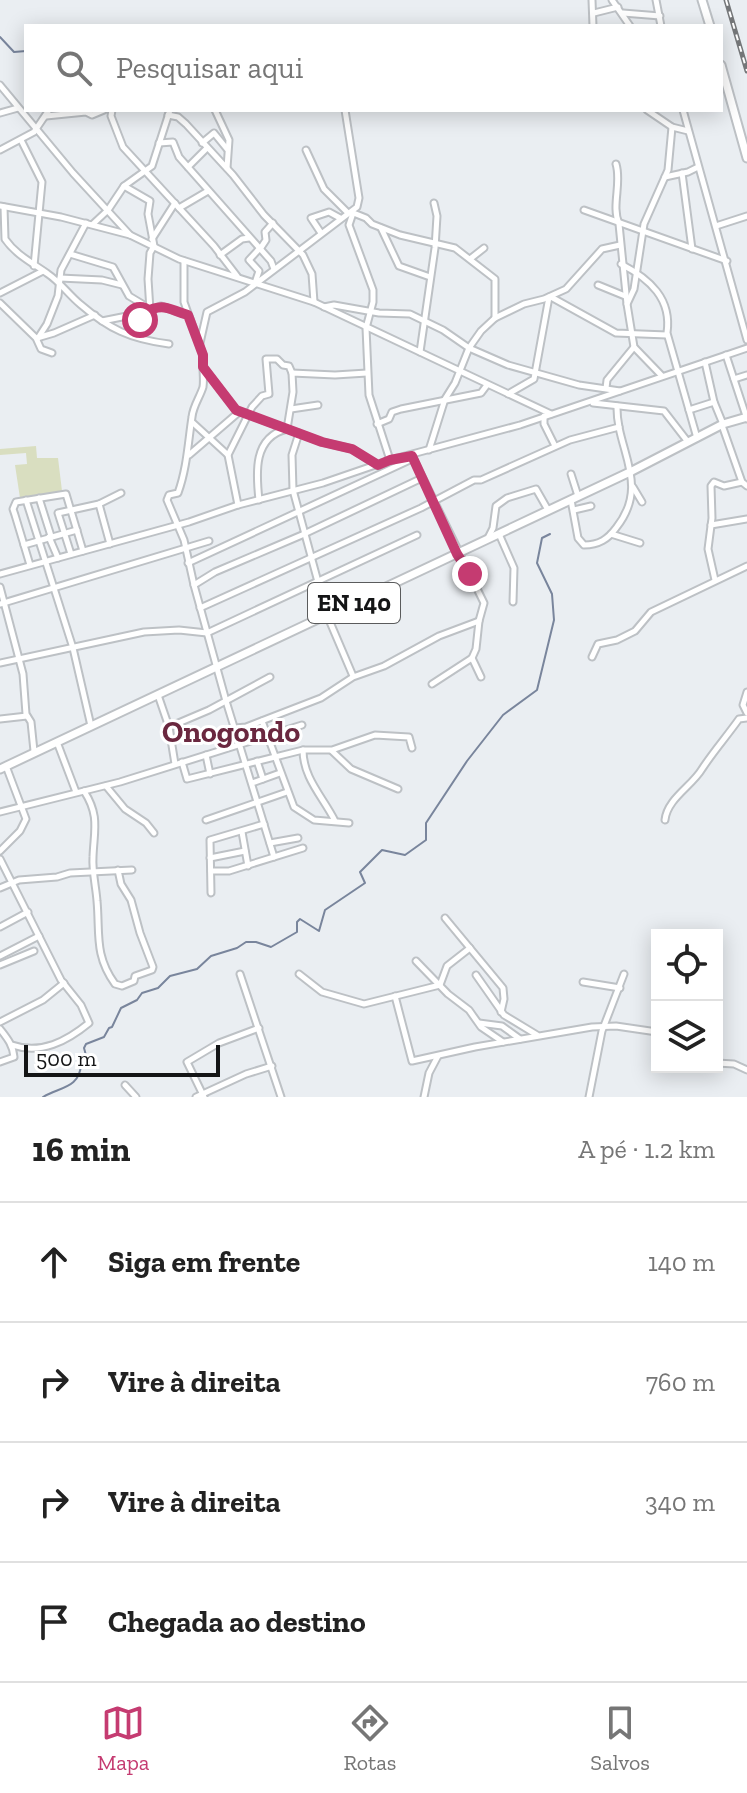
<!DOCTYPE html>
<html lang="pt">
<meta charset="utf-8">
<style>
:root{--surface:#fff;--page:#f2f2f2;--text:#222;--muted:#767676;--line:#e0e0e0;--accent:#c53b71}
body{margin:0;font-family:"Zilla Slab",serif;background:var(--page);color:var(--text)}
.controls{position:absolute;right:24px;bottom:24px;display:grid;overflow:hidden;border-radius:0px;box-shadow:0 4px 20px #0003}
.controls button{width:72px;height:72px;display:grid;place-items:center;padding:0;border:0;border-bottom:2px solid var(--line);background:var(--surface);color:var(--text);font:40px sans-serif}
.scale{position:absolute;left:24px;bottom:20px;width:196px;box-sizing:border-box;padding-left:8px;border:4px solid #141516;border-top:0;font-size:22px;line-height:28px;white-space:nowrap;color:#141516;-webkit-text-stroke:6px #fff;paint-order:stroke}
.stop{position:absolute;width:24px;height:24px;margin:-18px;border:6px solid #c53b71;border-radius:50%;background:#fff}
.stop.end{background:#c53b71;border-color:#fff;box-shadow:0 2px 8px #0008}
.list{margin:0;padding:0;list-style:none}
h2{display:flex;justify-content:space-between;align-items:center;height:104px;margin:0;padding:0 32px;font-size:34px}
h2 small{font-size:26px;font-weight:400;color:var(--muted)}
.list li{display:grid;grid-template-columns:52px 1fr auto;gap:24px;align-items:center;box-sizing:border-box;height:120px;padding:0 32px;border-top:2px solid var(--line)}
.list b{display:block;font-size:30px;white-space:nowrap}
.list em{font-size:26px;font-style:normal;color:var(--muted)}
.icon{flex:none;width:44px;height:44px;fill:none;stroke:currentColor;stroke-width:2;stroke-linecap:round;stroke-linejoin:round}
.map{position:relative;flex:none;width:747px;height:1097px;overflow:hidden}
.search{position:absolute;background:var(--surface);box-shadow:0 4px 20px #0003;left:24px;right:24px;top:24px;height:88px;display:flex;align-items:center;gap:20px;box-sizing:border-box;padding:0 28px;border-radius:0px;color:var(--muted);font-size:30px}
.sheet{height:584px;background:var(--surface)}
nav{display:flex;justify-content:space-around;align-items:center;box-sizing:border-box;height:112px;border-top:2px solid var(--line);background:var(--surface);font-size:22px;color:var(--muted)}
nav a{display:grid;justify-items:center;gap:4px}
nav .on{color:var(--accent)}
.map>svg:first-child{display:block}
.green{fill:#d9dec0}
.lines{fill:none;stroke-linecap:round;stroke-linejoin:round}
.stream{stroke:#79859c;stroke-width:2}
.minor-casing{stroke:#bdc1c5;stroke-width:9}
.major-casing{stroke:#bdc1c5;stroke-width:11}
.minor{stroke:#fff;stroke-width:5}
.major{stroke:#fff;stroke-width:7}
.rail-casing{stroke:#757779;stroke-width:5}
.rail{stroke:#fff;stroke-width:2;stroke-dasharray:6;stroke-linecap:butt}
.route{stroke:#c53b71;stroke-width:10}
.labels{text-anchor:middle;stroke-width:6;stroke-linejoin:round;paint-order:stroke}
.shield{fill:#fff;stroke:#5a5b5c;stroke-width:2}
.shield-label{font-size:24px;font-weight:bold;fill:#141516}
.quarter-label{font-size:30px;font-weight:bold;fill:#6a273f;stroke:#fff}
</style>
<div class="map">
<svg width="747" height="1097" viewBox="0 0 747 1097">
<rect width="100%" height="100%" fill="#eaeef2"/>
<path class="green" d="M36 446 37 458H58L62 491 20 498 15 465 27 464 26 453 0 455V449Z"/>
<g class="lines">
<g class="stream">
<path d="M0 37 14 52 26 51"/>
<path d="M43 1097C60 1087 80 1088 81 1064L87 1059 84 1048 86 1044 104 1037 109 1028 112 1027 121 1008 137 1000 142 993 158 988 170 976 197 969 211 956 237 948 246 942H256L271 947 297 932V922L300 919 319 931 325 910 365 883 360 872 382 850 405 855 426 840V823L467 761 503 715 537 690 554 620 552 594 537 563 542 538 550 534"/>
</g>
<defs>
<g id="minor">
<path d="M592 0 593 26"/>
<path d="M612 0 630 26"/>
<path d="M656 0 661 26"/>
<path d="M594 13 618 7"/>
<path d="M623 13 660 16"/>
<path d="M0 85 73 173 130 235"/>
<path d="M112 110 111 116 123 147 214 246 237 276"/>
<path d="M215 110 229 140 227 168"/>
<path d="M647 110 672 127 688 131"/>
<path d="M683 110 747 340"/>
<path d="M0 113 18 108"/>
<path d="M168 115 178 117 186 124 233 175 264 215 303 255 312 274 314 302"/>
<path d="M46 116 86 112 92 115 104 110"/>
<path d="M21 140 42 182 34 266"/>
<path d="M159 143 173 142 179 157 271 261 274 269"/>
<path d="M202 143 214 133 227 149"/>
<path d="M0 150 34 132 49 110"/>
<path d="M306 150 324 189 348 213"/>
<path d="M616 164C622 183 611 206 619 224L627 304"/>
<path d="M188 167 207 148"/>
<path d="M682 173 692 249"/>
<path d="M665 177 688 172 698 167"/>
<path d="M124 186 150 201 148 214 154 246 150 253 148 279 150 310"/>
<path d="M0 206 61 217 130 235 179 259 314 302 551 414"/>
<path d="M4 207 5 239C16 255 33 263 48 274 60 282 69 295 80 304 109 329 130 339 169 344"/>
<path d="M179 208 208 191"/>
<path d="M584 210 727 261"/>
<path d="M351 212 366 218 372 224 400 235 455 248 495 279V318"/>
<path d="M353 213 349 225 373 290V302L366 328 369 395 390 460"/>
<path d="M93 224 108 210 124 186 152 166 170 110"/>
<path d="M716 226 747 216"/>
<path d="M381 228 399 266 430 277"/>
<path d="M321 233 311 218 329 212 340 218"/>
<path d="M152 239 175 203"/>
<path d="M260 249 266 240 265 232 273 223"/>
<path d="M70 254 113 267 129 296 149 308"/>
<path d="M220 255 242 239 249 238"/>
<path d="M470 259 484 248"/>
<path d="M184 261V302L203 355V367L236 410 322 442 352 449 377 465"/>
<path d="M621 264C650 279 672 299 667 333L697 438"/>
<path d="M60 278 102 280 122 285"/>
<path d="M255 283 259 271 249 260 260 248"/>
<path d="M598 285 625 296"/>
<path d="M0 293 43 271"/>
<path d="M551 297 616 333 667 335"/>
<path d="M0 303 36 338 41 349 52 353"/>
<path d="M324 307 334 305 379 313 410 314 443 330 469 348 508 365 579 385 620 391"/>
<path d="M102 321 127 316 133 323 139 321 143 313 161 306 187 315"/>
<path d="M37 338 54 333 95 315"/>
<path d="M38 338 47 324 58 296 61 270 86 223"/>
<path d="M200 343 207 312 245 292 357 207 359 198 345 110"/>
<path d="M420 352 435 248 437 216 434 203"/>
<path d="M726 355 747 419"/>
<path d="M705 362 714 402 723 424"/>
<path d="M203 367C203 374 204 381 203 387 200 397 193 406 192 417 188 443 187 468 178 493L169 495 167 500 184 540 194 585 226 701 274 857"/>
<path d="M662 376 634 347 627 304 634 289 644 224 668 170 672 127"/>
<path d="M734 379 747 375"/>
<path d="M606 388 607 380 634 347"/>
<path d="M508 394 534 379 549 297"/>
<path d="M593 403 664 411 688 442"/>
<path d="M291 409 318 405"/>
<path d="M689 410 714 402"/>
<path d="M544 416V424L555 446"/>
<path d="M192 422 228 455"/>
<path d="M377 424 389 419 392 412 401 409 481 393 487 385"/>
<path d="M723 428 742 482 747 486"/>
<path d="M299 433 292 455 293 490 327 615 353 676"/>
<path d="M429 450 445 399 455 383 469 348 481 331 495 318 524 304 544 299 566 289 602 249 620 245"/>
<path d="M189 455 239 412"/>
<path d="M412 456 484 603 479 621 476 649 472 658 432 684"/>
<path d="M571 474 578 496"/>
<path d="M633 487 642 502"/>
<path d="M39 498 51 536"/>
<path d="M26 500 73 648 91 726"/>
<path d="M259 500C256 473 253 437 287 429L293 392 292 373 335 375 367 373"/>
<path d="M571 500 578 538 584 545C599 545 608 539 616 528 651 484 616 450 617 406"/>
<path d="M99 504 110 544"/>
<path d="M238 505 228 455 252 407 262 396 269 394 266 359H277L283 365 289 366 292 373"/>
<path d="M574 510 591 506"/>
<path d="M711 525 747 519"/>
<path d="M499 534 514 568 513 602"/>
<path d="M611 534 640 543"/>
<path d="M49 537 58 558"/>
<path d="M488 538 493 528 496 506 507 498 536 489 548 510"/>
<path d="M24 545 77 530"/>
<path d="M71 554 58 513 99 504 121 493"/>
<path d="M188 563 412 459"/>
<path d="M30 565 15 515 13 509 16 502 66 494 83 551"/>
<path d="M0 574 189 522 238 505 323 483 390 460 520 425 747 348"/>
<path d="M715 580 708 549 712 518 711 486 714 482 724 486 742 482"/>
<path d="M194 585 215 572 302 535 422 478"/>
<path d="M0 587 23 674 26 714 31 722 34 751"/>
<path d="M0 604 209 541"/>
<path d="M200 608 421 508 474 480H481L570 440 619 427"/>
<path d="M592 657 598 644 617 640 635 631 651 612 747 566"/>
<path d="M472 658 481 677"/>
<path d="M0 663 144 632 179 630 207 633 417 535"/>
<path d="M747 692 743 705 747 713"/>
<path d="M158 695 169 727 175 764"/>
<path d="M0 719 27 716"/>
<path d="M262 721 294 807 314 820 349 823"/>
<path d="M169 727 209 710 270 677"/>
<path d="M235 728 246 727 321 698 353 677 384 666 439 636 479 621"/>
<path d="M57 742 76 792"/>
<path d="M303 750C303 778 323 797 335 821"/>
<path d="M332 751 351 769 398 789"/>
<path d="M206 755 210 774"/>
<path d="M257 761 263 779"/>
<path d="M182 762 187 779 303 750H332L375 735 409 737 412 748"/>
<path d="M252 783 280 773"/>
<path d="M106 786 125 809 146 823 154 833"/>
<path d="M84 791C100 816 94 830 93 857 92 871 96 887 97 901 100 933 94 955 115 984L122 986 134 981 135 976 152 970 153 967 140 933 131 900 121 884 118 870"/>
<path d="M0 812 120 782 302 725"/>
<path d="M206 820 287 792"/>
<path d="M665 820C667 799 692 786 702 769 713 752 727 736 739 719L747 718"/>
<path d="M242 832 248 866"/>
<path d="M270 843 298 838"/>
<path d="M0 851 20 831 26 819 6 766"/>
<path d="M210 858 245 851"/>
<path d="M0 859 61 980 81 1005 89 1023C67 1041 41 1055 12 1045"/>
<path d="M211 871H229L303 848"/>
<path d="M0 888 19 880 57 877 70 873 132 870"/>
<path d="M211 893 210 840 264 824"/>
<path d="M445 918 503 988 504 999 501 1012"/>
<path d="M0 927 28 912"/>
<path d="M0 956 39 936"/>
<path d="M416 961 448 994 469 1010 481 1027 503 1042"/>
<path d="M0 965 34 951"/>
<path d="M240 974 281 1097"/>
<path d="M299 974 322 992 364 1004 440 985"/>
<path d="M476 975 504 1015 537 1035"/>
<path d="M583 982 620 988"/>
<path d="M440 985 447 966 470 948"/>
<path d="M395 996 412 1061 475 1047 592 1027 616 1026 657 1032"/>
<path d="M0 1022 43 1000 64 983"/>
<path d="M479 1023 502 1026 520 1039"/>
<path d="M0 1029C7 1038 13 1045 14 1057L0 1062"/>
<path d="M717 1063 734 1064 747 1070"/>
<path d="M125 1085 136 1097"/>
<path d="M196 1097 246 1074 272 1066"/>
<path d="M204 1097 187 1062 219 1043 259 1028"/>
<path d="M424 1097 429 1073 438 1056"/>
<path d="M589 1097 602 1031 624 974"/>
</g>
<g id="major">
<path d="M702 0 710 26"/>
<path d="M721 65 747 158"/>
<path d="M0 769 632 471 723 424 747 417"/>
</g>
</defs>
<use href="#minor" class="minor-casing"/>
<use href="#major" class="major-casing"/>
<use href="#minor" class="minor"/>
<use href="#major" class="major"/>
<defs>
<path id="rail" d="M726 0 747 71"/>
</defs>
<use href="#rail" class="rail-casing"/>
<use href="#rail" class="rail"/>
</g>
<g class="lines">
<path class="route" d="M140 320 143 313C165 302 167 309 188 315L203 355V367L236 410 322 442 352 449 378 465 390 460 412 456 457 554 470 574"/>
</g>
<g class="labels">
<rect class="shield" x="308" y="583" width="92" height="40" rx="6"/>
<g class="shield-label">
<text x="354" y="611">EN 140</text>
</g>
<g class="quarter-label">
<text x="231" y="742">Onogondo</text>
</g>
</g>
</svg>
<div class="controls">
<button><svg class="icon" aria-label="locate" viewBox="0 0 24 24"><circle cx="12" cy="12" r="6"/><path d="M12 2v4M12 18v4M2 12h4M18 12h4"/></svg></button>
<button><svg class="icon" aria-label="layers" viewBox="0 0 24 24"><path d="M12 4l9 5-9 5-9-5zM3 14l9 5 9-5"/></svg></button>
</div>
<div class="scale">500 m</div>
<div class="stop" style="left:140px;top:320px"></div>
<div class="stop end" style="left:470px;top:574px"></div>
<div class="search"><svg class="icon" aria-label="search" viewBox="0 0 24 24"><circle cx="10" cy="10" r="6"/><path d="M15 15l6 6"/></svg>Pesquisar aqui</div>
</div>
<section class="sheet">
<h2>16 min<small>A pé · 1.2 km</small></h2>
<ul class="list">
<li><svg class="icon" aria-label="ahead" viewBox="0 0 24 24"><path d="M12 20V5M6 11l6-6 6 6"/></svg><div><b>Siga em frente</b></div><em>140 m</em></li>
<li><svg class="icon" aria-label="right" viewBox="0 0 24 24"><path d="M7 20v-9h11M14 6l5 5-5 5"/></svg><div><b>Vire à direita</b></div><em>760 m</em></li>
<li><svg class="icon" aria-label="right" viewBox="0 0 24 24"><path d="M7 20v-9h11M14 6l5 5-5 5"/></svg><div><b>Vire à direita</b></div><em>340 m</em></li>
<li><svg class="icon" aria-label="arrive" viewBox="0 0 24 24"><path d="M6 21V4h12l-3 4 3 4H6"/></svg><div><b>Chegada ao destino</b></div></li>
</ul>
</section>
<nav>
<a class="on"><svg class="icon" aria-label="map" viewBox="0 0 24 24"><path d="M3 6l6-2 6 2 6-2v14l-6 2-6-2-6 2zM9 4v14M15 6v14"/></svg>Mapa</a>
<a><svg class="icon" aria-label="directions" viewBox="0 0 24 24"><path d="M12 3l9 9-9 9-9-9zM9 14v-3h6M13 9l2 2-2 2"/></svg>Rotas</a>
<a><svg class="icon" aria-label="saved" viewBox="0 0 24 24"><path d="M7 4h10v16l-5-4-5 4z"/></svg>Salvos</a>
</nav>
